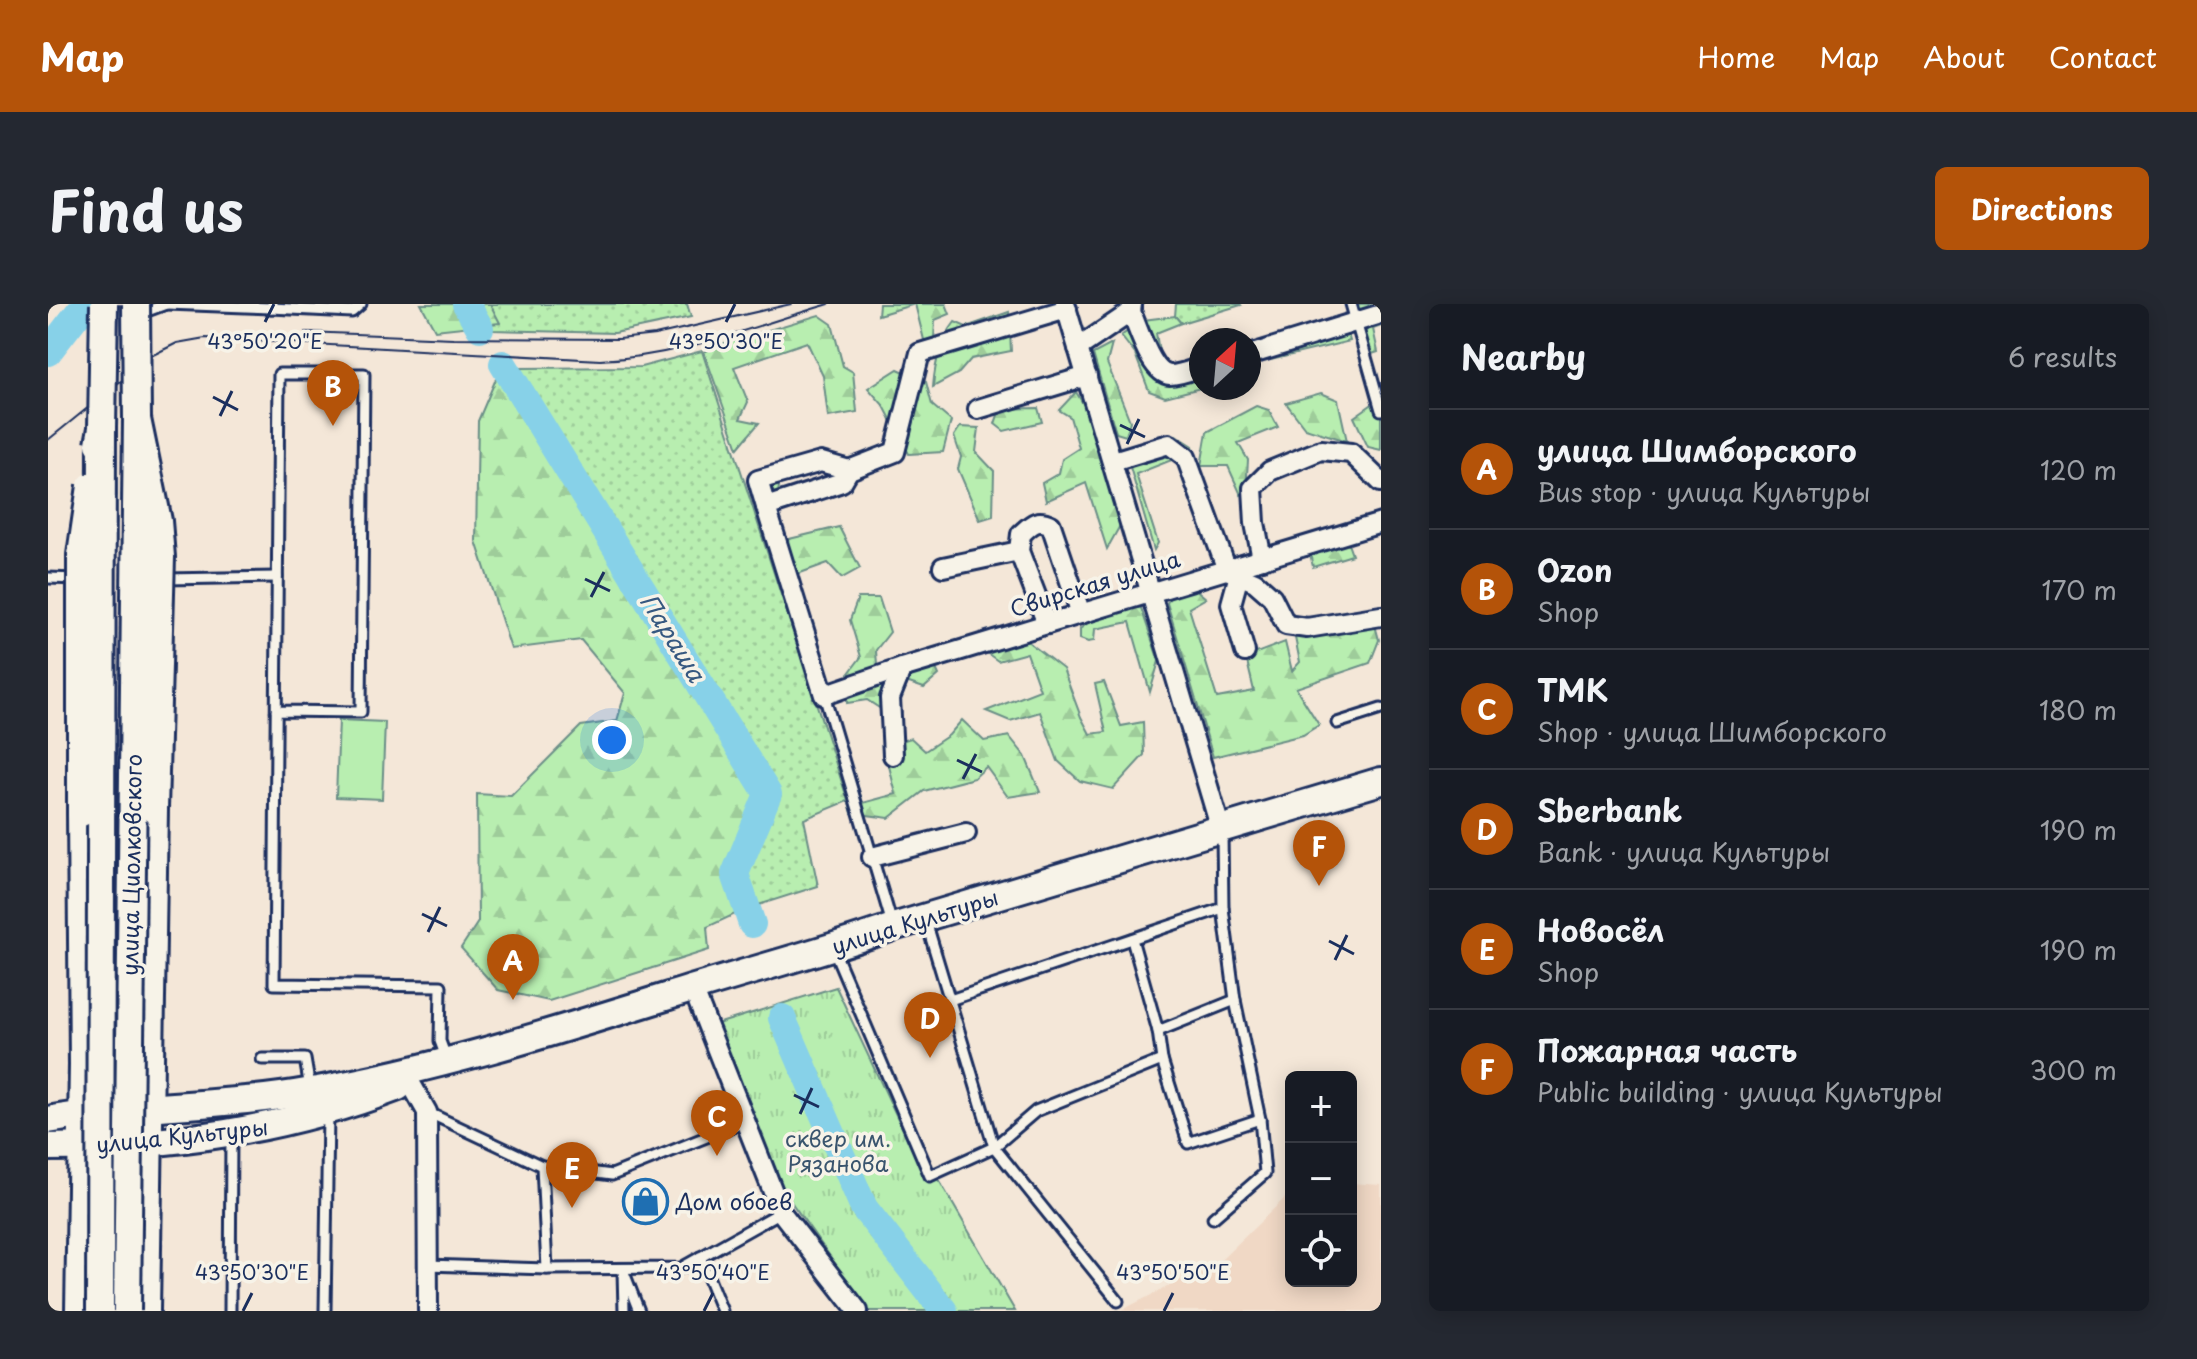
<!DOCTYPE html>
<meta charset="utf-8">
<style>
:root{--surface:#171b24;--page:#242831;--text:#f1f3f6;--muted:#9ea1a6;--line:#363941;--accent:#b45309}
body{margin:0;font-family:"Playpen Sans",sans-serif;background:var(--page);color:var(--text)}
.controls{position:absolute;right:24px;bottom:24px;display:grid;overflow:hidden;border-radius:12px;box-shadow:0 4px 20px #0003}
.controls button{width:72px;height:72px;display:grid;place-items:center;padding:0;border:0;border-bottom:2px solid var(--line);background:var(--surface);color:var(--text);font:40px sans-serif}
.compass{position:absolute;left:1141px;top:24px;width:72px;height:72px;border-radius:50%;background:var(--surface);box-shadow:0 4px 20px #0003;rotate:26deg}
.you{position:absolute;left:564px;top:436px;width:28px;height:28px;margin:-20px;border:6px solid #fff;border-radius:50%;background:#1a73e8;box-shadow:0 0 0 12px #1a73e833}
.badge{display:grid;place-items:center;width:52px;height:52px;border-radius:50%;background:var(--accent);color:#fff;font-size:26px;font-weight:700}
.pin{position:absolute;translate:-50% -66px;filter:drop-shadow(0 2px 4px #0008)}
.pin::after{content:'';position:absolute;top:42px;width:28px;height:24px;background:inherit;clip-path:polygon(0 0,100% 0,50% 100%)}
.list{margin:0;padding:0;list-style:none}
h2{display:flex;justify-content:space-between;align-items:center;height:104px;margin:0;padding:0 32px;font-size:34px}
h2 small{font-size:26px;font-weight:400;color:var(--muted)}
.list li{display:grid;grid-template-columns:52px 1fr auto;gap:24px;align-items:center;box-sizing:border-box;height:120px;padding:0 32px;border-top:2px solid var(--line)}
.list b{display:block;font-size:30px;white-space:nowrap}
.list p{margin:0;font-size:26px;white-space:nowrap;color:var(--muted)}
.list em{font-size:26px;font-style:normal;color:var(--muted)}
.icon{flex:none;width:44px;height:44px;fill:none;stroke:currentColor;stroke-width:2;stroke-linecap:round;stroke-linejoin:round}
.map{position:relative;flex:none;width:1333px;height:1007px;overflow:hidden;border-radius:12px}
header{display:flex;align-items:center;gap:48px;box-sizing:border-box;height:112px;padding:0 40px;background:var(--accent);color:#fff}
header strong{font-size:38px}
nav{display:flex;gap:44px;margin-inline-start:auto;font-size:28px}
.intro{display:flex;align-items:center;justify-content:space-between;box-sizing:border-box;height:192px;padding:0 48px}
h1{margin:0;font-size:56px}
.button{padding:20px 36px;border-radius:12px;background:var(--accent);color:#fff;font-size:28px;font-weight:700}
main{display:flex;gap:48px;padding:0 48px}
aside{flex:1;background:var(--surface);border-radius:12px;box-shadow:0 4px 20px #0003}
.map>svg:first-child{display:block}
.built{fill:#f0d8c5}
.grass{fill:url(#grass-dots);stroke:#6a8e87;stroke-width:2}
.forest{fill:url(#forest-firs);stroke:#6a8e87;stroke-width:2}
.park{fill:url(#park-tufts);stroke:#6a8e87;stroke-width:2}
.pitch{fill:#b8eeb0;stroke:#6a8e87;stroke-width:2}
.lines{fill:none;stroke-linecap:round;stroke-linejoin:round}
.river{stroke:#87d1e8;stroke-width:28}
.service-casing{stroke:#1b2f5e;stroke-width:15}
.minor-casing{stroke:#1b2f5e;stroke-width:24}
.secondary-casing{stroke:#1b2f5e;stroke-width:32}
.service{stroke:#f7f3e8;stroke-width:9}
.minor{stroke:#f7f3e8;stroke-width:18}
.secondary{stroke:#f7f3e8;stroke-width:26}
.tram{stroke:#1b2f5e;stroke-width:2}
.secondary-bridge-casing{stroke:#1b2f5e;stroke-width:32;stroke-linecap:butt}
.secondary-bridge{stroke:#f7f3e8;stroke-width:26}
.ticks{fill:none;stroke:#1b2f5e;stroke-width:3}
.labels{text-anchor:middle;stroke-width:7;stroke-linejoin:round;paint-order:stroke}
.street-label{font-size:22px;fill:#1b2f5e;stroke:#f7f3e8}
.park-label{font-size:22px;fill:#3a556e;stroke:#f7f3e8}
.poi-label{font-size:22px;fill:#1b2f5e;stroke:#f7f3e8;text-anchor:start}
.water-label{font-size:24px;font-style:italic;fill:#365880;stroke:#f7f3e8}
.ticks-label{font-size:20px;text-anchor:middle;fill:#1b2f5e;stroke:#f7f3e8;stroke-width:7;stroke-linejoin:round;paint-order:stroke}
</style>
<header>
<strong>Map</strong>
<nav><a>Home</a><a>Map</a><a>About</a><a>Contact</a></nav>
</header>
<div class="intro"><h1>Find us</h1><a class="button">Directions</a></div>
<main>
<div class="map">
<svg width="1333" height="1007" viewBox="0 0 1333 1007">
<defs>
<pattern id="grass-dots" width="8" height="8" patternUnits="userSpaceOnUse" patternTransform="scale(2)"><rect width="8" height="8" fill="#b8eeb0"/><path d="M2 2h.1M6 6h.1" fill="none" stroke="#9ecc9a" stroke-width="1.8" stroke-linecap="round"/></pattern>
<pattern id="forest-firs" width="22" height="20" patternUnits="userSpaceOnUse" patternTransform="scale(2)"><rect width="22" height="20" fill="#b8eeb0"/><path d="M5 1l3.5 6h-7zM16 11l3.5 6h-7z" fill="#9ecc9a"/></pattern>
<pattern id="park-tufts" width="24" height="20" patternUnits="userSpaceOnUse" patternTransform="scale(2)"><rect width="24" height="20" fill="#b8eeb0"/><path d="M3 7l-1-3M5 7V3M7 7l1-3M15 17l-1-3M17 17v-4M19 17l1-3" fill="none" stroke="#9ecc9a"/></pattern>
</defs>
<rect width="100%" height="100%" fill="#f4e7d8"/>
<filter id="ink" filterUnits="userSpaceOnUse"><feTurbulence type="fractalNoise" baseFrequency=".0125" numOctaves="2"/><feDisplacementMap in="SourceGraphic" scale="16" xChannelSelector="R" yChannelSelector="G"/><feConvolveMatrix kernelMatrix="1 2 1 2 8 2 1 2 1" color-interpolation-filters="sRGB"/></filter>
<g filter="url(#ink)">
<path class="built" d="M1303 879 1333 881V1007H1072L1174 955 1243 888V977H1303Z"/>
<g class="grass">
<path d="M432 0H639L643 13 567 29 445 26Z"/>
<path d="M1128 0H1192L1193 1 1133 19 1127 12Z"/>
<path d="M654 47 800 497 756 515 770 582 701 604 689 570 723 489 464 72 471 64 593 63Z"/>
</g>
<g class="forest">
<path d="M373 0H442L452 19 387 26Z"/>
<path d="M831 0H898L902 10 887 16 886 36H876L867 0 830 11Z"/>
<path d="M1308 0H1333V22L1325 25 1330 48 1324 50Z"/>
<path d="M961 8 963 47 923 55 911 69 885 83C887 59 892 37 907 18L918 23Z"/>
<path d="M771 11 784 20 795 62 805 68 809 108 780 113 775 72 759 38 686 63 700 98 692 115 711 119 690 144 656 48 667 42Z"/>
<path d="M1127 12 1133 19 1108 29 1111 48 1109 54 1123 64 1153 61V84L1117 93 1101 87 1087 50 1073 32 1095 16Z"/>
<path d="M1295 13 1302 37 1223 56 1209 41Z"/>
<path d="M1064 40 1059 59 1082 117 1078 132 1068 129 1045 50Z"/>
<path d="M453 63 718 490 685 569 696 606 659 623 661 646 501 697 450 686 413 644 430 618 429 490 463 492 533 422 569 417 577 389 533 336 463 345 428 237 430 117Z"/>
<path d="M850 65 878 78 884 101 903 117 895 148 861 150 836 102 820 84Z"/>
<path d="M1028 88 1042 111 1074 218 1059 245 1038 179 998 197 994 179 1011 169 1014 155 1031 144 1022 113 1011 106Z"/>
<path d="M1273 89 1290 96 1299 137 1257 124 1238 99Z"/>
<path d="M1333 94V146L1320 143 1306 113Z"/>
<path d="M1208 102 1221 106 1230 123 1190 139 1200 156 1198 187 1193 191 1180 162H1153L1159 128Z"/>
<path d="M990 104 994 118 956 127 947 120 952 105Z"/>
<path d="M912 123 931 124 928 148 946 167 945 212 932 216 910 165 913 153 906 132Z"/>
<path d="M1128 131 1145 142 1149 156 1126 155 1088 170 1110 239 1106 246 1080 156 1092 143Z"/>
<path d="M716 170 731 180 729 208 737 236 791 223 812 264 794 274 780 259 744 272 749 330 700 172Z"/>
<path d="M1298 234 1304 251 1265 263 1261 245Z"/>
<path d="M1146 284 1158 294 1141 304 1169 394 1206 387 1198 353 1237 338 1244 367 1252 358 1245 324 1327 321 1331 336 1322 359 1248 384 1271 421 1255 431 1165 453 1119 299 1123 290Z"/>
<path d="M810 294H831L842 328 828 346 829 362 886 360 891 371 876 384 855 377 836 407 819 396 799 399 801 369 813 353 802 316Z"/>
<path d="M1092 301 1111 357 1102 388 1082 318 1047 325 1046 337 1040 338 1032 335V325L1041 318Z"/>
<path d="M974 333 1015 365 1033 413 1042 430 1058 428 1047 380 1056 378 1073 422 1095 418 1096 451 1065 485 1032 477 1010 457 992 408 962 417 938 407 992 386 979 349 950 357 933 345Z"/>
<path d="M914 416 936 437 961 432 977 452 992 488 960 493 938 463 926 474 876 487 841 514 804 509 780 422 792 427 815 499 848 490 836 442 863 434 877 447 901 431Z"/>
</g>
<path class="park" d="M788 683 873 864H884L967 1007H821L731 881 669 720Z"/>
<path class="pitch" d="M291 416 337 418 334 495 288 493Z"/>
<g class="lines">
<g class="river">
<path d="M418 0 432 24"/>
<path d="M0 48 31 8 40 3"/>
<path d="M455 60 720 490 687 570 704 620"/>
<path d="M734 714 816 904 896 1007"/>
</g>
<defs>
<g id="service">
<path d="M119 0 223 4 224 0"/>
<path d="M1303 0 1333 106"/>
<path d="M223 4 304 8 313 0"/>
<path d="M91 10 118 0"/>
<path d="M0 274 30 275"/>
<path d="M117 275 229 273"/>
<path d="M776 391 844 620"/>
<path d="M228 407 313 408 316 70H231L226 680 393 682 392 737 399 756"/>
<path d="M1289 419 1333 405"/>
<path d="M877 614 946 843 1070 997"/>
<path d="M1084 635 1110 727"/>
<path d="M785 644 882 872 946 843 988 807 1114 756"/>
<path d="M902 696 1175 604"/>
<path d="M1187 696 1110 727 1114 756 1140 839 1212 815"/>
<path d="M214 755H257L262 784"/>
<path d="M379 808 494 862 564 871 698 817"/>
<path d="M494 862 499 965 633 964 733 908"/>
<path d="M1165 914 1217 869 1212 815 1187 696 1175 604 1174 529"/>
<path d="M652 953 674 1007"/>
<path d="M379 961 499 965"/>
<path d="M182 1007 183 830"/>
<path d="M277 1007 280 810"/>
<path d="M576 1007 575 966 591 1007"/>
</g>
<g id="minor">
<path d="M1017 0 1173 526"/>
<path d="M1019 5 872 49 847 148 801 166 794 178 718 203 776 391 854 364 1333 219"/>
<path d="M1083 8C1090 23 1103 70 1122 71 1131 71 1144 66 1153 63"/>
<path d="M1030 44 1083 8 1084 0"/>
<path d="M1201 51 1333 10"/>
<path d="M930 105 1039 72"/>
<path d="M1065 157 1121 140 1138 153 1179 266 1207 278 1224 293 1238 321 1259 324 1333 312"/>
<path d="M718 203 710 176 773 158 801 166"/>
<path d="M1214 255 1207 219 1205 184 1222 167 1273 146 1303 149 1333 178"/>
<path d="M895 263 971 247"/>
<path d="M1191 271 1183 300 1197 348"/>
<path d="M999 320 971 247 973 230C984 220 989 214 1003 221L1033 310"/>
<path d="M845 451 842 394 854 364"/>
<path d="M824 553 918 529"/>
<path d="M645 685 733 908 810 1007"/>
<path d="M362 778 379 808 380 1007"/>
</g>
<g id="secondary">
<path d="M0 816C87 800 177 803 264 787 394 764 518 724 643 685 711 664 779 646 845 623L1333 477"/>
<path d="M0 843C124 842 234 827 350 783"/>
<path d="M31 1007 35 761 33 509"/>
<path d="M98 1007 106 505"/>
</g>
</defs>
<use href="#service" class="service-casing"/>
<use href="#minor" class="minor-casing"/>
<use href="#secondary" class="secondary-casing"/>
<use href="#service" class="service"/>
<use href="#minor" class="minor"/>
<use href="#secondary" class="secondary"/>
<g class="tram">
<path d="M258 28 405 34 571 35 607 31 743 0"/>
<path d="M0 136 105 51 129 39 157 34 552 56C631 53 706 22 781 0"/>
</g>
<defs>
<g id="secondary-bridge">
<path d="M88 0 89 115 110 217 113 253 106 505"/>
<path d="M51 140 54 124 56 0"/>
<path d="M33 509V251L43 182"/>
<path d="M52 1007 54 124"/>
<path d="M79 1007 89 115"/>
</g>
</defs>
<use href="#secondary-bridge" class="secondary-bridge-casing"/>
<use href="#secondary-bridge" class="secondary-bridge"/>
</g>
</g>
<path class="ticks" d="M217 18 226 0M678 18 687 0M165 93 190 106M172 112 184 87M1072 121 1097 133M1079 140 1091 115M537 275 562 287M543 293 556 268M909 456 934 468M915 475 928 450M374 610 399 622M380 628 392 603M1281 637 1306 650M1287 656 1299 631M746 791 771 803M752 810 764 784M195 1007 204 989M656 1007 665 989M1116 1007 1125 989"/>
<defs>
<symbol id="shop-ring" viewBox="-11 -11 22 22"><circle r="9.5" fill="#f7f3e8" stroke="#1f6fb2" stroke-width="1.5"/><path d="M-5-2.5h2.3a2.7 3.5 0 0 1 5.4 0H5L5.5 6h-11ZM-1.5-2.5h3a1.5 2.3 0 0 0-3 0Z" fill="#1f6fb2"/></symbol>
</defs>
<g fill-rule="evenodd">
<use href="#shop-ring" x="572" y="872" width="51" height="51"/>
</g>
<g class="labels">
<g class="street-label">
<text transform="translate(1047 280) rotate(-17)" y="8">Свирская улица</text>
<text transform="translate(84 561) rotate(-89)" y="8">улица Циолковского</text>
<text transform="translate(867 618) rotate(-17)" y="8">улица Культуры</text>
<text transform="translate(134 832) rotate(-6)" y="8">улица Культуры</text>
</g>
<g class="park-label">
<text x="790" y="843">сквер им.<tspan x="790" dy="25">Рязанова</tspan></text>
</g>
<g class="poi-label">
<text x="628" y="906">Дом обоев</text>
</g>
<g class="water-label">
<text transform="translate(624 334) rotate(58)" y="8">Параша</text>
</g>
</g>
<g class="ticks-label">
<text x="217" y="45">43°50'20"E</text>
<text x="678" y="45">43°50'30"E</text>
<text x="204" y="976">43°50'30"E</text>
<text x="665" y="976">43°50'40"E</text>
<text x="1125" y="976">43°50'50"E</text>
</g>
</svg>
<div class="controls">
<button>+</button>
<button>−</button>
<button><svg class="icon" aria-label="locate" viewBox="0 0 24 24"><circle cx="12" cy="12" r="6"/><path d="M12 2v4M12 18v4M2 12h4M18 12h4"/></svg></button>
</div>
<svg class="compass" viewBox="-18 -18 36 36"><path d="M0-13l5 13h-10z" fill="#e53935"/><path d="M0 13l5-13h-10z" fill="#9ea1a6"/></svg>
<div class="you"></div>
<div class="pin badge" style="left:465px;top:696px">A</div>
<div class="pin badge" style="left:285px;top:122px">B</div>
<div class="pin badge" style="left:669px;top:852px">C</div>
<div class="pin badge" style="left:882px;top:754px">D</div>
<div class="pin badge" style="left:524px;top:904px">E</div>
<div class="pin badge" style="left:1271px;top:582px">F</div>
</div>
<aside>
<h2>Nearby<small>6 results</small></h2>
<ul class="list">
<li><span class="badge">A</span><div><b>улица Шимборского</b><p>Bus stop · улица Культуры</p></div><em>120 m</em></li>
<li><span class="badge">B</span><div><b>Ozon</b><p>Shop</p></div><em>170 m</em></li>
<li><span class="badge">C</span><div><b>ТМК</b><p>Shop · улица Шимборского</p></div><em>180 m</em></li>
<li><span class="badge">D</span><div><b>Sberbank</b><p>Bank · улица Культуры</p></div><em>190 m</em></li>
<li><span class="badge">E</span><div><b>Новосёл</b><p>Shop</p></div><em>190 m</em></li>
<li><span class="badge">F</span><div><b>Пожарная часть</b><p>Public building · улица Культуры</p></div><em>300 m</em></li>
</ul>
</aside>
</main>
